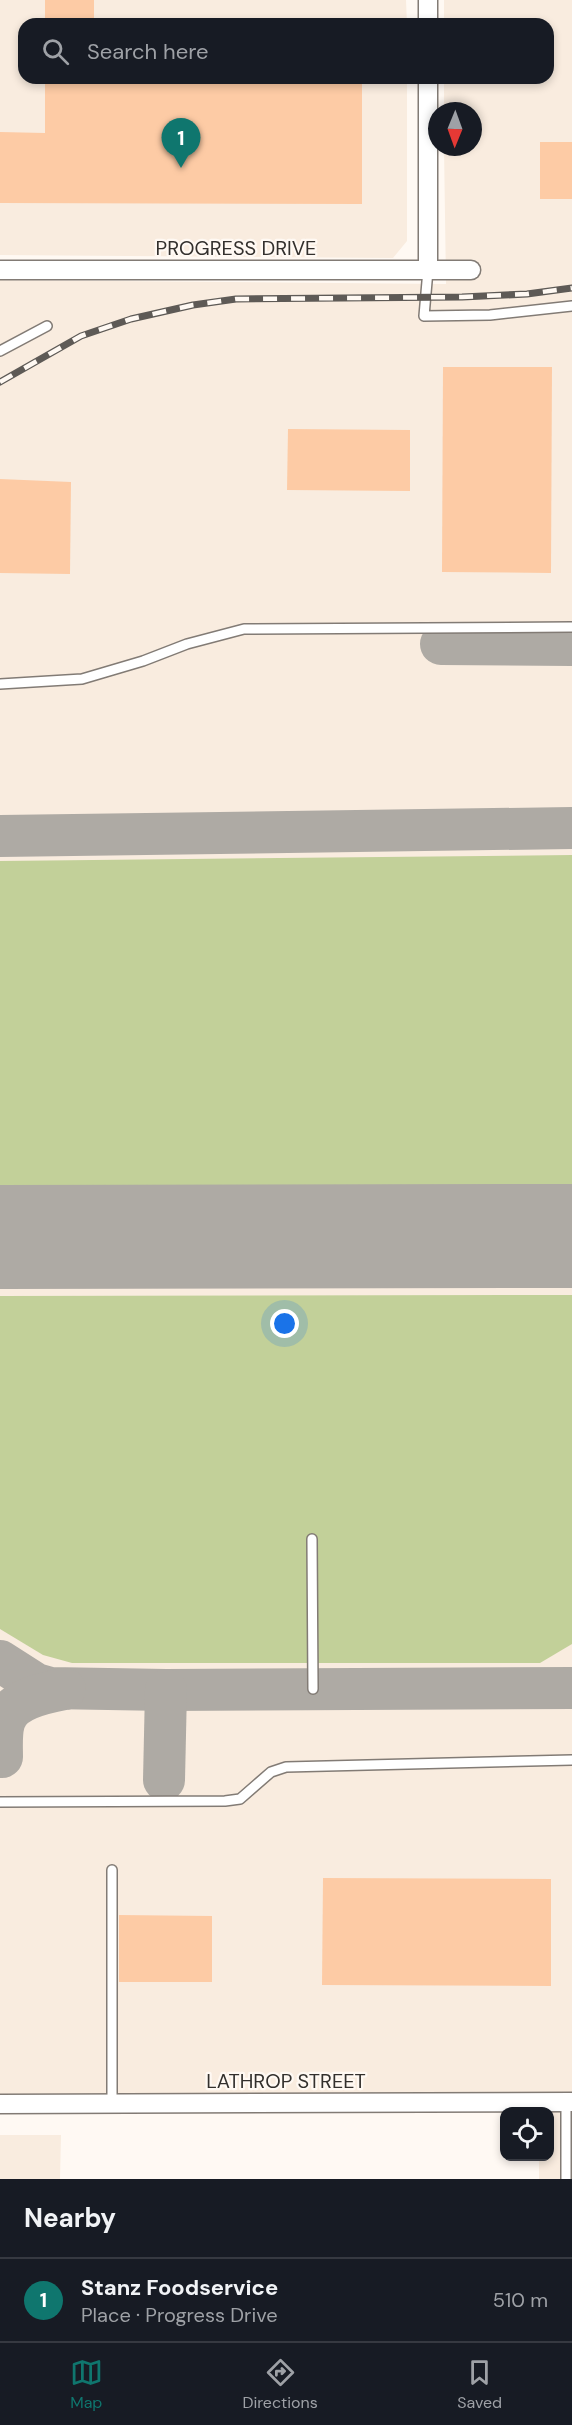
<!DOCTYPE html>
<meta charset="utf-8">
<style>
:root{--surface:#171b24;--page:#242831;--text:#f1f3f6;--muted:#9ea1a6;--line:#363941;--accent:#0f766e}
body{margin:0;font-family:"DM Sans",sans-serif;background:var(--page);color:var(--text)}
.controls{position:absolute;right:18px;bottom:18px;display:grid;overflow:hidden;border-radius:12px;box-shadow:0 3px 9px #0003}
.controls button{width:54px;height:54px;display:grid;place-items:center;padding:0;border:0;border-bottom:2px solid var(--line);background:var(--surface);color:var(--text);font:30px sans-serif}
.compass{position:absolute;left:428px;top:102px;width:54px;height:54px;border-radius:50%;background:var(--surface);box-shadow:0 3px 9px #0003;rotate:181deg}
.you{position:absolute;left:285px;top:1324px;width:21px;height:21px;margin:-15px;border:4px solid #fff;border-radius:50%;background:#1a73e8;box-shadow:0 0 0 9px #1a73e833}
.badge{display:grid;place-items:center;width:39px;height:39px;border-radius:50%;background:var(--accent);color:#fff;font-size:20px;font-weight:700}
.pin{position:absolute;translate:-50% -50px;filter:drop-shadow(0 2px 3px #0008)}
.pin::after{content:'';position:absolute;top:32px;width:21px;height:18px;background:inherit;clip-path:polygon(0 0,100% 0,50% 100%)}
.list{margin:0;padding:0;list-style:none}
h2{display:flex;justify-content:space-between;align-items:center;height:78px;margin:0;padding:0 24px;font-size:26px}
h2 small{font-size:20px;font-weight:400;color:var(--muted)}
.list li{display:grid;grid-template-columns:39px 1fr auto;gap:18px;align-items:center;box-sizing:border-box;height:84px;padding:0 24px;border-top:2px solid var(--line)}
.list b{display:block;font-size:22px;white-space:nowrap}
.list p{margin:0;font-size:20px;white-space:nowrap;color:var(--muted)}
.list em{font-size:20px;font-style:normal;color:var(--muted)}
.icon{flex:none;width:33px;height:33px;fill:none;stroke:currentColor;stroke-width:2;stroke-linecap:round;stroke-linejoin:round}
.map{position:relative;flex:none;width:572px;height:2179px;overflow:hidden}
.search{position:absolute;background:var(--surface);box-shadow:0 3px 9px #0003;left:18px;right:18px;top:18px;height:66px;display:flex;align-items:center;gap:15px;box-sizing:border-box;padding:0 21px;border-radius:18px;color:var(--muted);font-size:22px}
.sheet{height:162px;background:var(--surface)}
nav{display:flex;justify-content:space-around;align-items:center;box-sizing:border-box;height:84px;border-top:2px solid var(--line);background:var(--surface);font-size:16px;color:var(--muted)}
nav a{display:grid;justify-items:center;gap:3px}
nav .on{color:var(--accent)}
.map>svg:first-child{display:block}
.built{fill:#f9ecdf}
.green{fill:#c2d099}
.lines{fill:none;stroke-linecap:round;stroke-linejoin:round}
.taxiway{stroke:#aeaaa4;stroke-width:42}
.runway{stroke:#aeaaa4;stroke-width:104}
.building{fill:#fdcba5}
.service-casing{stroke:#827b75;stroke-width:12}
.minor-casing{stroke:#827b75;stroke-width:21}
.service{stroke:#fff;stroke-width:9}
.minor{stroke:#fff;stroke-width:18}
.rail-casing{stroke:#5e5a56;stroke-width:7}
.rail{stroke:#fff9f3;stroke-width:4.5;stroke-dasharray:14;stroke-linecap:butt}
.labels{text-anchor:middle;stroke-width:4.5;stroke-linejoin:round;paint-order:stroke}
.street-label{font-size:20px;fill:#33302d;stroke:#fff9f3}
</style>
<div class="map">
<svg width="572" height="2179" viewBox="0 0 572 2179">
<rect width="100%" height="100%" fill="#fff9f3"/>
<g class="built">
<path d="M0 0H406L407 24H24V78H407V241L393 258 0 255Z"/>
<path d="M444 0H572V2179H539V2157L550 2156V2112L539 2111V2095H0V280L446 284 444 147H473V111H444V78H548V24H444Z"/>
<path d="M0 2135H61L60 2179H0Z"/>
</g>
<g class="green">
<path d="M572 855V1186H0V861Z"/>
<path d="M572 1295V1644L540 1663H72L43 1655 0 1629V1296Z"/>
</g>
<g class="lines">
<g class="taxiway">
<path d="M441 644 572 645"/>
<path d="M0 836 572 828"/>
<path d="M0 1661 36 1684 50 1688 166 1690 572 1688"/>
<path d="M2 1757C2 1747 1 1733 4 1723 10 1699 44 1693 65 1689"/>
<path d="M164 1780 166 1690"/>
</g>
<path class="runway" d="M0 1237 572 1236"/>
</g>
<g class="building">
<rect x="45" y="0" width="49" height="24"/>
<path d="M45 78H362V204L0 203V132L45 133Z"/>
<rect x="540" y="142" width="32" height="57"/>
<path d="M443 367H552L551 573 442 572Z"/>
<path d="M288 429 410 430V491L287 490Z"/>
<path d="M0 479 71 482 70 574 0 573Z"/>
<path d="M323 1878 551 1879V1986L322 1985Z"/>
<path d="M119 1915 212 1916V1982H119Z"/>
</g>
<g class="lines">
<defs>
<g id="service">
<path d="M428 270 424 316 490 315 572 306"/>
<path d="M0 351 47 326"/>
<path d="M0 684 82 679 143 661 187 644 244 629 572 627"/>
<path d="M312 1539 313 1689"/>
<path d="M0 1802 225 1801 240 1799 271 1772 286 1767 572 1760"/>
<path d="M112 1870V2104"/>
<path d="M566 2102V2179"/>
</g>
<g id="minor">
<path d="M428 24V0"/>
<path d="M428 78V270"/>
<path d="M0 270H471"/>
<path d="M0 2104 572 2102"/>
</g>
</defs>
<use href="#service" class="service-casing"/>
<use href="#minor" class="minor-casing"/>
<use href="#service" class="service"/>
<use href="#minor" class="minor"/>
<defs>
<path id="rail" d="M0 382 81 336 131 319 193 305 236 299 462 297 527 294 572 288"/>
</defs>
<use href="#rail" class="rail-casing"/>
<use href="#rail" class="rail"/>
</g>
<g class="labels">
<g class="street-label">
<text x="236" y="255">PROGRESS DRIVE</text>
<text x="286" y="2088">LATHROP STREET</text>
</g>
</g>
</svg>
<div class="controls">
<button><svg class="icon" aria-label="locate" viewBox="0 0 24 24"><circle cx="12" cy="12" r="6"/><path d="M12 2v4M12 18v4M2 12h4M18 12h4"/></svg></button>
</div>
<svg class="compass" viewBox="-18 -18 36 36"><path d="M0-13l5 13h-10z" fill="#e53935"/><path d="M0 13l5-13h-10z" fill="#9ea1a6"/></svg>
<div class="you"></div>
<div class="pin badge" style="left:181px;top:168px">1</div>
<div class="search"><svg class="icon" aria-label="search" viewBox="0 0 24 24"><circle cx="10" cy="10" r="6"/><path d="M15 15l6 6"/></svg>Search here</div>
</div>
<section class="sheet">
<h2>Nearby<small></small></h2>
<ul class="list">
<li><span class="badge">1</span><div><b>Stanz Foodservice</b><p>Place · Progress Drive</p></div><em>510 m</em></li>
</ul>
</section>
<nav>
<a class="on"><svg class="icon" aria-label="map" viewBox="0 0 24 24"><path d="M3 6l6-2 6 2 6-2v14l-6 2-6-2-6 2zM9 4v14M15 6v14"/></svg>Map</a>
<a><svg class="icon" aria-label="directions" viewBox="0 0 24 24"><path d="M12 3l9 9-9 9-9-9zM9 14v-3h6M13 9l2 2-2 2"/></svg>Directions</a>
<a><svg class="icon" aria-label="saved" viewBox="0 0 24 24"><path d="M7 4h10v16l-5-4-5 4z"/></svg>Saved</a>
</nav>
